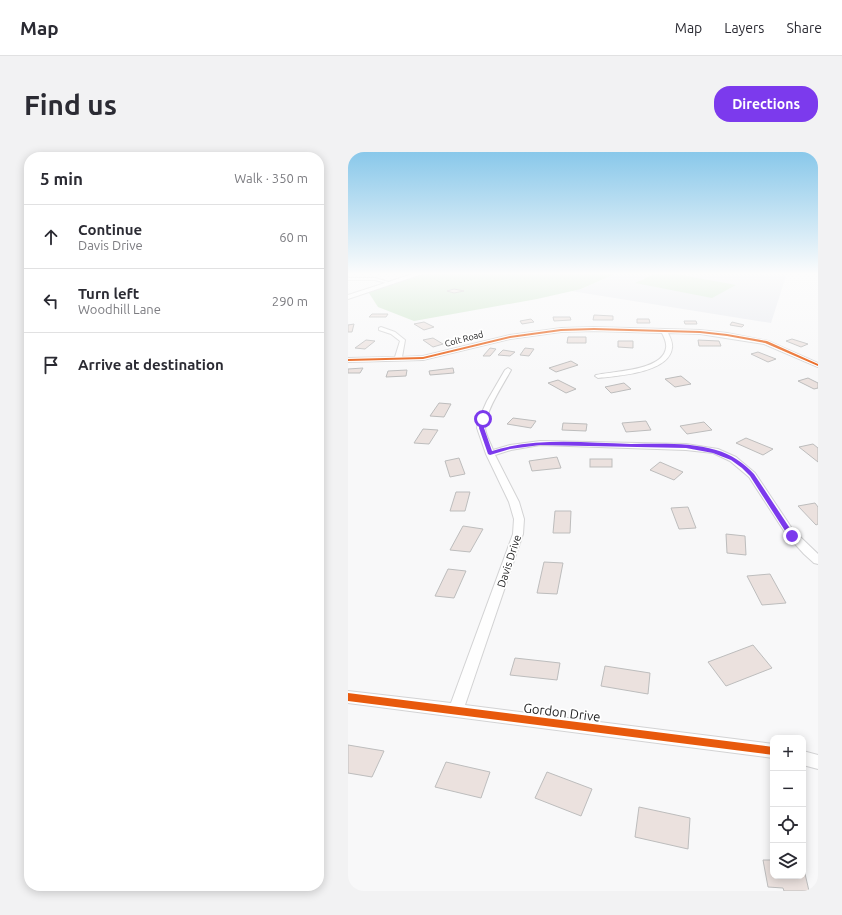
<!DOCTYPE html>
<meta charset="utf-8">
<style>
:root{--surface:#fff;--page:#f2f2f3;--text:#2b2b33;--muted:#7c7c81;--line:#e1e1e2;--accent:#7c3aed}
body{margin:0;font-family:Ubuntu,sans-serif;background:var(--page);color:var(--text)}
.controls{position:absolute;right:12px;bottom:12px;display:grid;overflow:hidden;border-radius:8px;box-shadow:0 2px 10px #0003}
.controls button{width:36px;height:36px;display:grid;place-items:center;padding:0;border:0;border-bottom:1px solid var(--line);background:var(--surface);color:var(--text);font:20px sans-serif}
.stop{position:absolute;width:12px;height:12px;margin:-9px;border:3px solid #7c3aed;border-radius:50%;background:#fff}
.stop.end{background:#7c3aed;border-color:#fff;box-shadow:0 1px 4px #0008}
.list{margin:0;padding:0;list-style:none}
h2{display:flex;justify-content:space-between;align-items:center;height:52px;margin:0;padding:0 16px;font-size:17px}
h2 small{font-size:13px;font-weight:400;color:var(--muted)}
.list li{display:grid;grid-template-columns:26px 1fr auto;gap:12px;align-items:center;box-sizing:border-box;height:64px;padding:0 16px;border-top:1px solid var(--line)}
.list b{display:block;font-size:15px;white-space:nowrap}
.list p{margin:0;font-size:13px;white-space:nowrap;color:var(--muted)}
.list em{font-size:13px;font-style:normal;color:var(--muted)}
.icon{flex:none;width:22px;height:22px;fill:none;stroke:currentColor;stroke-width:2;stroke-linecap:round;stroke-linejoin:round}
.map{position:relative;flex:none;width:470px;height:739px;overflow:hidden;border-radius:16px}
header{display:flex;align-items:center;gap:24px;box-sizing:border-box;height:56px;padding:0 20px;background:var(--surface);border-bottom:1px solid var(--line)}
header strong{font-size:19px}
nav{display:flex;gap:22px;margin-inline-start:auto;font-size:14px}
.intro{display:flex;align-items:center;justify-content:space-between;box-sizing:border-box;height:96px;padding:0 24px}
h1{margin:0;font-size:28px}
.button{padding:10px 18px;border-radius:16px;background:var(--accent);color:#fff;font-size:14px;font-weight:700}
main{display:flex;gap:24px;padding:0 24px}
aside{flex:1;background:var(--surface);border-radius:16px;box-shadow:0 2px 10px #0003}
.map>svg:first-child{display:block}
.built{fill:#e8eaef}
.green{fill:#cee6cc}
.building{fill:#ebe1de;stroke:#bdbdbd}
.lines{fill:none;stroke-linecap:round;stroke-linejoin:round}
.minor-casing{stroke:#d3d3d4;stroke-width:2}
.major-casing{stroke:#d3d3d4;stroke-width:2}
.minor{fill:#fefefe;fill-rule:evenodd}
.major{fill:#fefefe;fill-rule:evenodd}
.cycleway-casing{stroke:#fff;stroke-width:2}
.cycleway{fill:#e8590c;fill-rule:evenodd}
.route{fill:#7c3aed}
.labels{text-anchor:middle;stroke-width:3.5;stroke-linejoin:round;paint-order:stroke}
.far-street-label{font-size:9px;fill:#222223;stroke:#fff}
.street-label{font-size:11px;fill:#222223;stroke:#fff}
.near-street-label{font-size:13px;fill:#222223;stroke:#fff}
</style>
<header>
<strong>Map</strong>
<nav><a>Map</a><a>Layers</a><a>Share</a></nav>
</header>
<div class="intro"><h1>Find us</h1><a class="button">Directions</a></div>
<main>
<aside>
<h2>5 min<small>Walk · 350 m</small></h2>
<ul class="list">
<li><svg class="icon" aria-label="ahead" viewBox="0 0 24 24"><path d="M12 20V5M6 11l6-6 6 6"/></svg><div><b>Continue</b><p>Davis Drive</p></div><em>60 m</em></li>
<li><svg class="icon" aria-label="left" viewBox="0 0 24 24"><path d="M17 20v-9H6M10 6l-5 5 5 5"/></svg><div><b>Turn left</b><p>Woodhill Lane</p></div><em>290 m</em></li>
<li><svg class="icon" aria-label="arrive" viewBox="0 0 24 24"><path d="M6 21V4h12l-3 4 3 4H6"/></svg><div><b>Arrive at destination</b></div></li>
</ul>
</aside>
<div class="map">
<svg width="470" height="739" viewBox="0 0 470 739">
<rect width="100%" height="100%" fill="#f8f8f9"/>
<path class="built" d="M267 122H443L438 124 423 171 223 139 234 137Z"/>
<g class="green">
<path d="M75 122H267L233 137 189 147 66 169 30 155 19 138Z"/>
<path d="M307 122H329L388 133 364 146 287 131Z"/>
</g>
<g class="building">
<path d="M106 137 116 139 106 141 99 139Z"/>
<path d="M24 162H40L38 165H21Z"/>
<path d="M246 163 265 164V168H245Z"/>
<path d="M205 165H222L223 168 206 169Z"/>
<path d="M183 167 186 170 174 172 172 169Z"/>
<path d="M289 167H301L302 171H289Z"/>
<path d="M336 169H348L349 172H337Z"/>
<path d="M76 170 86 175 76 178 66 172Z"/>
<path d="M384 170 396 173 394 175 382 173Z"/>
<path d="M6 172 4 180H0V173Z"/>
<path d="M220 185H238V191H219Z"/>
<path d="M85 186 95 192 85 195 75 188Z"/>
<path d="M444 187 460 192 453 195 438 189Z"/>
<path d="M18 188 27 189 17 197 7 196Z"/>
<path d="M350 188 371 189 373 194H351Z"/>
<path d="M270 189H285V196L270 195Z"/>
<path d="M142 196 148 197 142 204H135Z"/>
<path d="M177 196 186 197 181 204 172 203Z"/>
<path d="M155 198 167 200 162 204 150 203Z"/>
<path d="M410 200 428 207 420 210 403 202Z"/>
<path d="M223 209 230 213 208 220 201 216Z"/>
<path d="M15 216 12 221H0V217Z"/>
<path d="M105 216 106 221 82 223 81 219Z"/>
<path d="M59 218 58 224 38 225 40 219Z"/>
<path d="M333 224 343 232 327 235 317 227Z"/>
<path d="M460 226 470 231V236L466 237 450 229Z"/>
<path d="M210 228 228 237 218 241 200 231Z"/>
<path d="M276 231 283 237 263 241 257 235Z"/>
<path d="M91 251 103 252 96 265 82 264Z"/>
<path d="M165 266 188 269 183 276 159 272Z"/>
<path d="M298 269 303 278 278 280 274 271Z"/>
<path d="M356 270 364 278 339 282 332 274Z"/>
<path d="M215 271 239 272 238 279 214 278Z"/>
<path d="M75 277 90 278 81 292 66 291Z"/>
<path d="M398 286 425 297 415 303 388 291Z"/>
<path d="M465 292 470 296V310L451 295Z"/>
<path d="M209 305 213 316 184 319 181 309Z"/>
<path d="M111 306 117 322 102 325 97 309Z"/>
<rect x="242" y="307" width="22" height="8"/>
<path d="M312 310 335 320 326 328 302 318Z"/>
<path d="M108 340H122L117 359H102Z"/>
<path d="M467 351 470 355V372L468 373 450 354Z"/>
<path d="M340 355 348 376 331 377 323 356Z"/>
<path d="M207 359H223L222 381H205Z"/>
<path d="M115 374 135 377 122 400 102 398Z"/>
<path d="M378 382 397 384 398 403 379 401Z"/>
<path d="M196 410 215 411 209 442 189 441Z"/>
<path d="M100 417 118 419 106 446 87 444Z"/>
<path d="M422 422 438 451 414 453 399 424Z"/>
<path d="M405 493 424 516 378 534 360 510Z"/>
<path d="M167 506 212 511 209 528 162 523Z"/>
<path d="M257 514 302 521 300 542 253 534Z"/>
<path d="M0 593 36 599 24 625 0 621Z"/>
<path d="M98 610 142 620 133 646 87 635Z"/>
<path d="M199 620 244 637 233 664 187 646Z"/>
<path d="M291 655 342 666 340 697 287 685Z"/>
<path d="M415 708H425V724H455V713L461 739H436L435 736 420 735Z"/>
</g>
<g class="lines">
<defs>
<g id="minor">
<path d="M0 126H27L44 131 42 132 27 128H0Z"/>
<path d="M33 175 47 180 57 188 54 205 75 204 162 183 213 176 246 175 352 178 379 181 420 189 470 211V215L416 192 352 182 320 181C322 185 325 191 324 196 321 221 269 224 250 226L247 224 248 223C265 219 315 219 318 196 319 191 316 185 314 181L246 179 213 180 162 187 75 208 0 210V206L47 205 52 189 43 182 31 178V176Z"/>
<path d="M160 216 163 218C155 233 138 258 137 275 137 282 143 292 145 298L162 293 192 289 338 292 370 297 388 305 407 321 445 378 470 402V412L466 411 456 402 438 382 401 325 382 309 365 301 338 298 192 293 163 298 147 303 171 350 176 367 175 382 117 553 425 592V606L0 551V539L103 551 165 382 166 367 161 350 138 302 129 276 131 267 139 249 157 218Z"/>
<path d="M455 599 470 603V617L455 613Z"/>
</g>
<path id="major" d="M65 122H74L0 147V143Z"/>
</defs>
<use href="#minor" class="minor-casing"/>
<use href="#major" class="major-casing"/>
<use href="#minor" class="minor"/>
<use href="#major" class="major"/>
<defs>
<g id="cycleway">
<path d="M246 176 352 179 379 182 419 189 470 212V214L417 191 379 184 352 181 246 178 213 179 162 186 75 207 0 209V207L75 205 162 184 213 177Z"/>
<path d="M0 541 425 595V603L0 549Z"/>
</g>
</defs>
<use href="#cycleway" class="cycleway-casing"/>
<use href="#cycleway" class="cycleway"/>
</g>
<linearGradient id="sky" x2="0" y2="1"><stop stop-color="#89c8ea"/><stop offset="0.54" stop-color="#fcfcfc"/><stop offset="1" stop-color="#fcfcfc" stop-opacity="0"/></linearGradient>
<rect width="470" height="225" fill="url(#sky)"/>
<path class="route" d="M133 266 137 267 136 276 144 299C189 285 237 291 283 292 311 292 341 290 368 298 383 302 396 311 406 322L447 384 444 386 441 385 402 324 394 316 383 308 365 301 338 296 192 293 162 297 142 303 140 302 131 276Z"/>
<g class="labels">
<g class="far-street-label">
<text transform="translate(116 187) rotate(-15)" y="3">Colt Road</text>
</g>
<g class="street-label">
<text transform="translate(161 409) rotate(-72)" y="4">Davis Drive</text>
</g>
<g class="near-street-label">
<text transform="translate(214 560) rotate(7)" y="5">Gordon Drive</text>
</g>
</g>
</svg>
<div class="controls">
<button>+</button>
<button>−</button>
<button><svg class="icon" aria-label="locate" viewBox="0 0 24 24"><circle cx="12" cy="12" r="6"/><path d="M12 2v4M12 18v4M2 12h4M18 12h4"/></svg></button>
<button><svg class="icon" aria-label="layers" viewBox="0 0 24 24"><path d="M12 4l9 5-9 5-9-5zM3 14l9 5 9-5"/></svg></button>
</div>
<div class="stop" style="left:135px;top:267px"></div>
<div class="stop end" style="left:444px;top:384px"></div>
</div>
</main>
